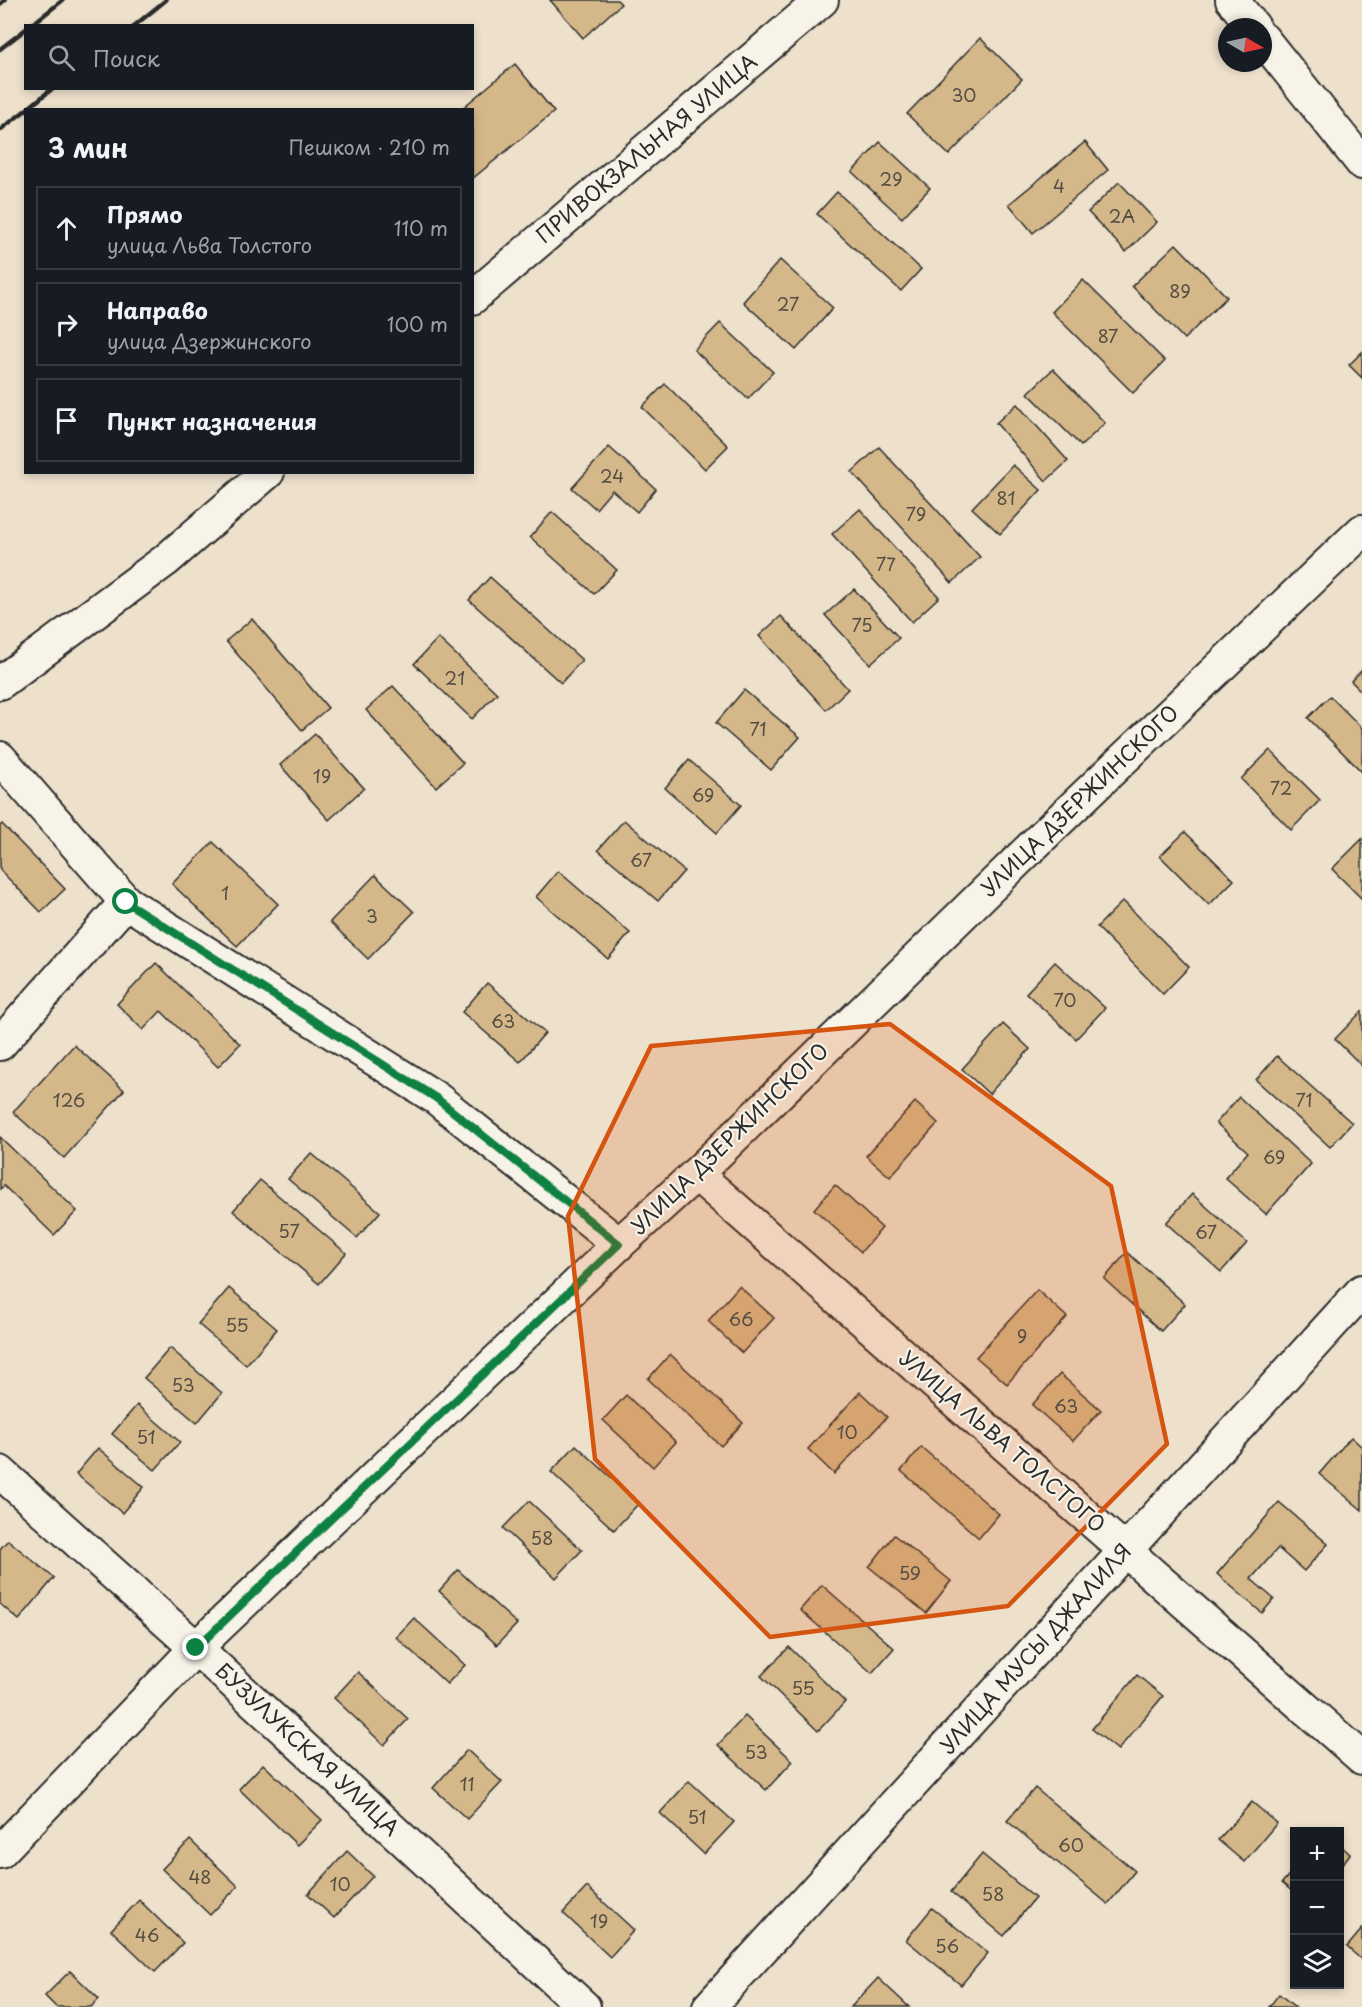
<!DOCTYPE html>
<html lang="ru">
<meta charset="utf-8">
<style>
:root{--surface:#171b24;--page:#20242c;--text:#f1f3f6;--muted:#9ea1a6;--line:#363941}
body{margin:0;font-family:"Playpen Sans",sans-serif;background:var(--page);color:var(--text)}
.controls{position:absolute;right:18px;bottom:18px;display:grid;overflow:hidden;border-radius:0px;box-shadow:0 3px 9px #0003}
.controls button{width:54px;height:54px;display:grid;place-items:center;padding:0;border:0;border-bottom:2px solid var(--line);background:var(--surface);color:var(--text);font:30px sans-serif}
.compass{position:absolute;left:1218px;top:18px;width:54px;height:54px;border-radius:50%;background:var(--surface);box-shadow:0 3px 9px #0003;rotate:99deg}
.stop{position:absolute;width:18px;height:18px;margin:-14px;border:4px solid #0b8043;border-radius:50%;background:#fff}
.stop.end{background:#0b8043;border-color:#fff;box-shadow:0 2px 6px #0008}
.list{margin:0;padding:0;list-style:none}
h2{display:flex;justify-content:space-between;align-items:center;height:78px;margin:0;padding:0 24px;font-size:26px}
h2 small{font-size:20px;font-weight:400;color:var(--muted)}
.list li{display:grid;grid-template-columns:39px 1fr auto;gap:18px;align-items:center;box-sizing:border-box;height:84px;margin:0 12px 12px;padding:0 12px;border:2px solid var(--line);border-radius:0px}
.list b{display:block;font-size:22px;white-space:nowrap}
.list p{margin:0;font-size:20px;white-space:nowrap;color:var(--muted)}
.list em{font-size:20px;font-style:normal;color:var(--muted)}
.icon{flex:none;width:33px;height:33px;fill:none;stroke:currentColor;stroke-width:2;stroke-linecap:round;stroke-linejoin:round}
.map{position:relative;flex:none;width:1362px;height:2007px;overflow:hidden}
.search{position:absolute;background:var(--surface);box-shadow:0 3px 9px #0003;left:24px;top:24px;width:450px;height:66px;display:flex;align-items:center;gap:15px;box-sizing:border-box;padding:0 21px;border-radius:0px;color:var(--muted);font-size:22px}
.panel{position:absolute;background:var(--surface);box-shadow:0 3px 9px #0003;left:24px;top:108px;width:450px;height:366px;border-radius:0px}
.map>svg:first-child{display:block}
.building{fill:#d5b88a;stroke:#2b2b2b;stroke-width:1.5}
.lines{fill:none;stroke-linecap:round;stroke-linejoin:round}
.street-casing{stroke:#2b2b2b;stroke-width:36}
.street{stroke:#f7f3e8;stroke-width:32}
.rail{stroke:#2b2b2b;stroke-width:4.5}
.route{stroke:#0b8043;stroke-width:8}
.marked{fill:#d5540f;fill-opacity:0.2;stroke:#d5540f;stroke-width:4.5;stroke-linejoin:round}
.labels{text-anchor:middle;stroke-width:4.5;stroke-linejoin:round;paint-order:stroke}
.number-label{font-size:18px;fill:#564e43}
.street-label{font-size:21px;fill:#2b2b2b;stroke:#f7f3e8}
</style>
<div class="map">
<svg width="1362" height="2007" viewBox="0 0 1362 2007">
<rect width="100%" height="100%" fill="#ede1cc"/>
<filter id="ink" filterUnits="userSpaceOnUse"><feTurbulence type="fractalNoise" baseFrequency=".0167" numOctaves="2"/><feDisplacementMap in="SourceGraphic" scale="12" xChannelSelector="R" yChannelSelector="G"/><feConvolveMatrix kernelMatrix="1 2 1 2 8 2 1 2 1" color-interpolation-filters="sRGB"/></filter>
<g filter="url(#ink)">
<g class="building">
<path d="M550 0H617L621 4 583 38Z"/>
<path d="M980 38 1022 79 949 155 907 114Z"/>
<path d="M515 64 554 112 472 179V110H460Z"/>
<path d="M880 142 930 188 902 218 852 172Z"/>
<path d="M1085 142 1108 170 1033 233 1009 204Z"/>
<path d="M1119 182 1157 222 1126 252 1088 212Z"/>
<path d="M837 192 921 269 901 291 817 214Z"/>
<path d="M1176 244 1227 297 1184 339 1132 286Z"/>
<path d="M780 260 833 308 796 350 743 302Z"/>
<path d="M1083 280 1165 361 1133 393 1052 312Z"/>
<path d="M720 323 773 372 748 399 694 350Z"/>
<path d="M1362 352V378L1349 365Z"/>
<path d="M1053 369 1105 423 1081 446 1028 393Z"/>
<path d="M665 384 728 446 705 469 642 407Z"/>
<path d="M1017 404 1068 461 1046 481 996 423Z"/>
<path d="M609 447 656 489 637 512 612 490 596 509 572 488Z"/>
<path d="M879 447 980 557 952 583 852 472Z"/>
<path d="M1013 465 1041 490 1000 534 972 508Z"/>
<path d="M860 509 939 597 912 622 832 534Z"/>
<path d="M552 512 617 570 594 594 530 537Z"/>
<path d="M490 577 582 660 561 683 469 600Z"/>
<path d="M854 589 899 638 870 664 825 615Z"/>
<path d="M781 616 848 689 826 710 759 636Z"/>
<path d="M252 619 328 708 302 730 226 641Z"/>
<path d="M438 638 497 693 472 719 414 664Z"/>
<path d="M1362 670V692L1351 681Z"/>
<path d="M393 686 463 763 436 787 366 710Z"/>
<path d="M744 690 800 737 771 770 716 723Z"/>
<path d="M1330 696 1362 728V772L1308 718Z"/>
<path d="M315 734 364 788 329 820 280 765Z"/>
<path d="M1270 750 1320 800 1291 830 1241 779Z"/>
<path d="M689 760 741 805 717 833 665 788Z"/>
<path d="M624 820 684 871 658 901 598 850Z"/>
<path d="M2 824 65 889 41 912 0 870V826Z"/>
<path d="M1185 832 1234 880 1209 905 1160 856Z"/>
<path d="M1362 839V899L1332 869Z"/>
<path d="M213 842 278 904 237 946 172 884Z"/>
<path d="M558 871 630 933 608 959 536 897Z"/>
<path d="M375 875 414 912 368 959 330 922Z"/>
<path d="M1123 901 1189 967 1163 994 1097 927Z"/>
<path d="M1055 962 1105 1008 1076 1039 1026 993Z"/>
<path d="M156 963 240 1044 218 1067 161 1011 143 1030 117 1004Z"/>
<path d="M487 983 545 1033 520 1062 462 1012Z"/>
<path d="M1362 1011V1066L1335 1039Z"/>
<path d="M1003 1024 1030 1049 989 1094 962 1069Z"/>
<path d="M74 1045 124 1090 64 1158 13 1112Z"/>
<path d="M1277 1056 1352 1123 1330 1147 1256 1080Z"/>
<path d="M1239 1097 1311 1164 1266 1214 1225 1178 1248 1152 1216 1123Z"/>
<path d="M915 1102 938 1123 890 1177 866 1156Z"/>
<path d="M0 1137 77 1211 54 1235 4 1186 0 1189Z"/>
<path d="M311 1153 380 1212 357 1238 288 1179Z"/>
<path d="M260 1180 346 1253 319 1284 233 1211Z"/>
<path d="M835 1185 882 1228 861 1252 814 1209Z"/>
<path d="M1192 1194 1247 1243 1221 1272 1166 1223Z"/>
<path d="M1127 1252 1185 1304 1161 1331 1104 1279Z"/>
<path d="M739 1286 774 1318 742 1353 708 1321Z"/>
<path d="M229 1288 277 1329 246 1365 198 1324Z"/>
<path d="M1037 1290 1067 1317 1007 1384 976 1357Z"/>
<path d="M170 1348 222 1393 197 1423 144 1378Z"/>
<path d="M670 1354 743 1423 721 1446 648 1379Z"/>
<path d="M1060 1374 1101 1410 1073 1441 1032 1405Z"/>
<path d="M860 1392 887 1417 834 1474 808 1449Z"/>
<path d="M626 1395 676 1442 653 1467 603 1420Z"/>
<path d="M137 1405 180 1442 155 1470 112 1434Z"/>
<path d="M1351 1437 1362 1447V1510L1319 1474Z"/>
<path d="M576 1445 639 1503 614 1530 551 1472Z"/>
<path d="M921 1447 999 1514 979 1538 901 1471Z"/>
<path d="M98 1448 144 1487 122 1513 76 1474Z"/>
<path d="M529 1501 582 1550 556 1578 503 1528Z"/>
<path d="M1279 1502 1328 1544 1304 1571 1278 1548 1251 1579 1274 1599 1262 1613 1217 1574Z"/>
<path d="M894 1535 951 1581 926 1613 869 1567Z"/>
<path d="M8 1540 54 1578 19 1620 0 1604V1549Z"/>
<path d="M458 1570 517 1624 497 1645 439 1591Z"/>
<path d="M822 1585 894 1648 872 1673 800 1610Z"/>
<path d="M414 1618 465 1665 447 1684 396 1637Z"/>
<path d="M789 1647 845 1702 818 1731 761 1676Z"/>
<path d="M358 1672 408 1719 384 1745 334 1698Z"/>
<path d="M1137 1675 1163 1696 1118 1750 1092 1729Z"/>
<path d="M745 1716 793 1761 766 1790 718 1745Z"/>
<path d="M467 1750 502 1782 467 1819 433 1788Z"/>
<path d="M263 1764 322 1820 297 1845 239 1789Z"/>
<path d="M689 1781 734 1822 704 1854 660 1813Z"/>
<path d="M1035 1788 1135 1871 1108 1904 1007 1821Z"/>
<path d="M1252 1802 1277 1823 1244 1862 1218 1840Z"/>
<path d="M190 1840 238 1886 210 1915 162 1869Z"/>
<path d="M1340 1845 1350 1854 1340 1867Z"/>
<path d="M347 1851 373 1876 334 1918 308 1894Z"/>
<path d="M982 1854 1035 1898 1004 1936 951 1892Z"/>
<path d="M1294 1869V1893L1282 1883Z"/>
<path d="M587 1887 634 1930 610 1957 563 1913Z"/>
<path d="M139 1900 183 1943 155 1972 111 1930Z"/>
<path d="M932 1908 988 1953 961 1985 906 1940Z"/>
<path d="M1362 1929V1960L1347 1947Z"/>
<path d="M70 1971 99 1999 91 2007H56L45 1996Z"/>
<path d="M878 1978 909 2007H851Z"/>
<path d="M1279 1994 1295 2007H1269Z"/>
</g>
<g class="lines">
<defs>
<g id="street">
<path d="M1232 0 1254 27"/>
<path d="M1263 39 1362 163"/>
<path d="M472 298 822 0"/>
<path d="M0 683 166 560 268 472"/>
<path d="M0 758 126 902 436 1098 619 1244"/>
<path d="M0 1044 126 902"/>
<path d="M696 1174 1362 1758"/>
<path d="M0 1472 196 1648 584 2007"/>
<path d="M0 1852 196 1648 619 1244 696 1174 1049 830 1362 531"/>
<path d="M709 2007 1362 1291"/>
</g>
</defs>
<use href="#street" class="street-casing"/>
<use href="#street" class="street"/>
<g class="rail">
<path d="M0 4 5 0"/>
<path d="M30 26 63 0"/>
<path d="M134 26 166 0"/>
<path d="M0 49 26 29"/>
<path d="M26 110 53 88"/>
<path d="M0 130 26 110"/>
</g>
</g>
</g>
<g class="lines" filter="url(#ink)">
<path class="route" d="M126 902 436 1098 619 1244 196 1648"/>
</g>
<path class="marked" d="M890 1024 1111 1186 1167 1444 1008 1606 770 1637 595 1459 568 1216 651 1046Z"/>
<g class="labels">
<g class="number-label">
<text x="964" y="102">30</text>
<text x="891" y="186">29</text>
<text x="1059" y="193">4</text>
<text x="1122" y="223">2А</text>
<text x="1180" y="298">89</text>
<text x="788" y="311">27</text>
<text x="1108" y="343">87</text>
<text x="612" y="483">24</text>
<text x="1006" y="505">81</text>
<text x="916" y="521">79</text>
<text x="886" y="571">77</text>
<text x="862" y="632">75</text>
<text x="455" y="685">21</text>
<text x="758" y="736">71</text>
<text x="322" y="783">19</text>
<text x="1281" y="795">72</text>
<text x="703" y="802">69</text>
<text x="641" y="867">67</text>
<text x="225" y="900">1</text>
<text x="372" y="923">3</text>
<text x="1065" y="1007">70</text>
<text x="503" y="1028">63</text>
<text x="69" y="1107">126</text>
<text x="1304" y="1107">71</text>
<text x="1274" y="1164">69</text>
<text x="289" y="1238">57</text>
<text x="1206" y="1239">67</text>
<text x="741" y="1326">66</text>
<text x="237" y="1332">55</text>
<text x="1022" y="1343">9</text>
<text x="183" y="1392">53</text>
<text x="1066" y="1413">63</text>
<text x="847" y="1439">10</text>
<text x="146" y="1444">51</text>
<text x="542" y="1545">58</text>
<text x="910" y="1580">59</text>
<text x="803" y="1695">55</text>
<text x="756" y="1759">53</text>
<text x="467" y="1791">11</text>
<text x="697" y="1824">51</text>
<text x="1071" y="1852">60</text>
<text x="200" y="1884">48</text>
<text x="340" y="1891">10</text>
<text x="993" y="1901">58</text>
<text x="599" y="1928">19</text>
<text x="147" y="1942">46</text>
<text x="947" y="1953">56</text>
</g>
<g class="street-label">
<text transform="translate(647 149) rotate(-40)" y="7">ПРИВОКЗАЛЬНАЯ УЛИЦА</text>
<text transform="translate(1080 801) rotate(-44)" y="7">УЛИЦА ДЗЕРЖИНСКОГО</text>
<text transform="translate(730 1139) rotate(-44)" y="7">УЛИЦА ДЗЕРЖИНСКОГО</text>
<text transform="translate(1002 1442) rotate(41)" y="7">УЛИЦА ЛЬВА ТОЛСТОГО</text>
<text transform="translate(1036 1649) rotate(-48)" y="7">УЛИЦА МУСЫ ДЖАЛИЛЯ</text>
<text transform="translate(307 1750) rotate(43)" y="7">БУЗУЛУКСКАЯ УЛИЦА</text>
</g>
</g>
</svg>
<div class="controls">
<button>+</button>
<button>−</button>
<button><svg class="icon" aria-label="layers" viewBox="0 0 24 24"><path d="M12 4l9 5-9 5-9-5zM3 14l9 5 9-5"/></svg></button>
</div>
<svg class="compass" viewBox="-18 -18 36 36"><path d="M0-13l5 13h-10z" fill="#e53935"/><path d="M0 13l5-13h-10z" fill="#9ea1a6"/></svg>
<div class="stop" style="left:126px;top:902px"></div>
<div class="stop end" style="left:196px;top:1648px"></div>
<div class="search"><svg class="icon" aria-label="search" viewBox="0 0 24 24"><circle cx="10" cy="10" r="6"/><path d="M15 15l6 6"/></svg>Поиск</div>
<section class="panel">
<h2>3 мин<small>Пешком · 210 m</small></h2>
<ul class="list">
<li><svg class="icon" aria-label="ahead" viewBox="0 0 24 24"><path d="M12 20V5M6 11l6-6 6 6"/></svg><div><b>Прямо</b><p>улица Льва Толстого</p></div><em>110 m</em></li>
<li><svg class="icon" aria-label="right" viewBox="0 0 24 24"><path d="M7 20v-9h11M14 6l5 5-5 5"/></svg><div><b>Направо</b><p>улица Дзержинского</p></div><em>100 m</em></li>
<li><svg class="icon" aria-label="arrive" viewBox="0 0 24 24"><path d="M6 21V4h12l-3 4 3 4H6"/></svg><div><b>Пункт назначения</b></div></li>
</ul>
</section>
</div>
